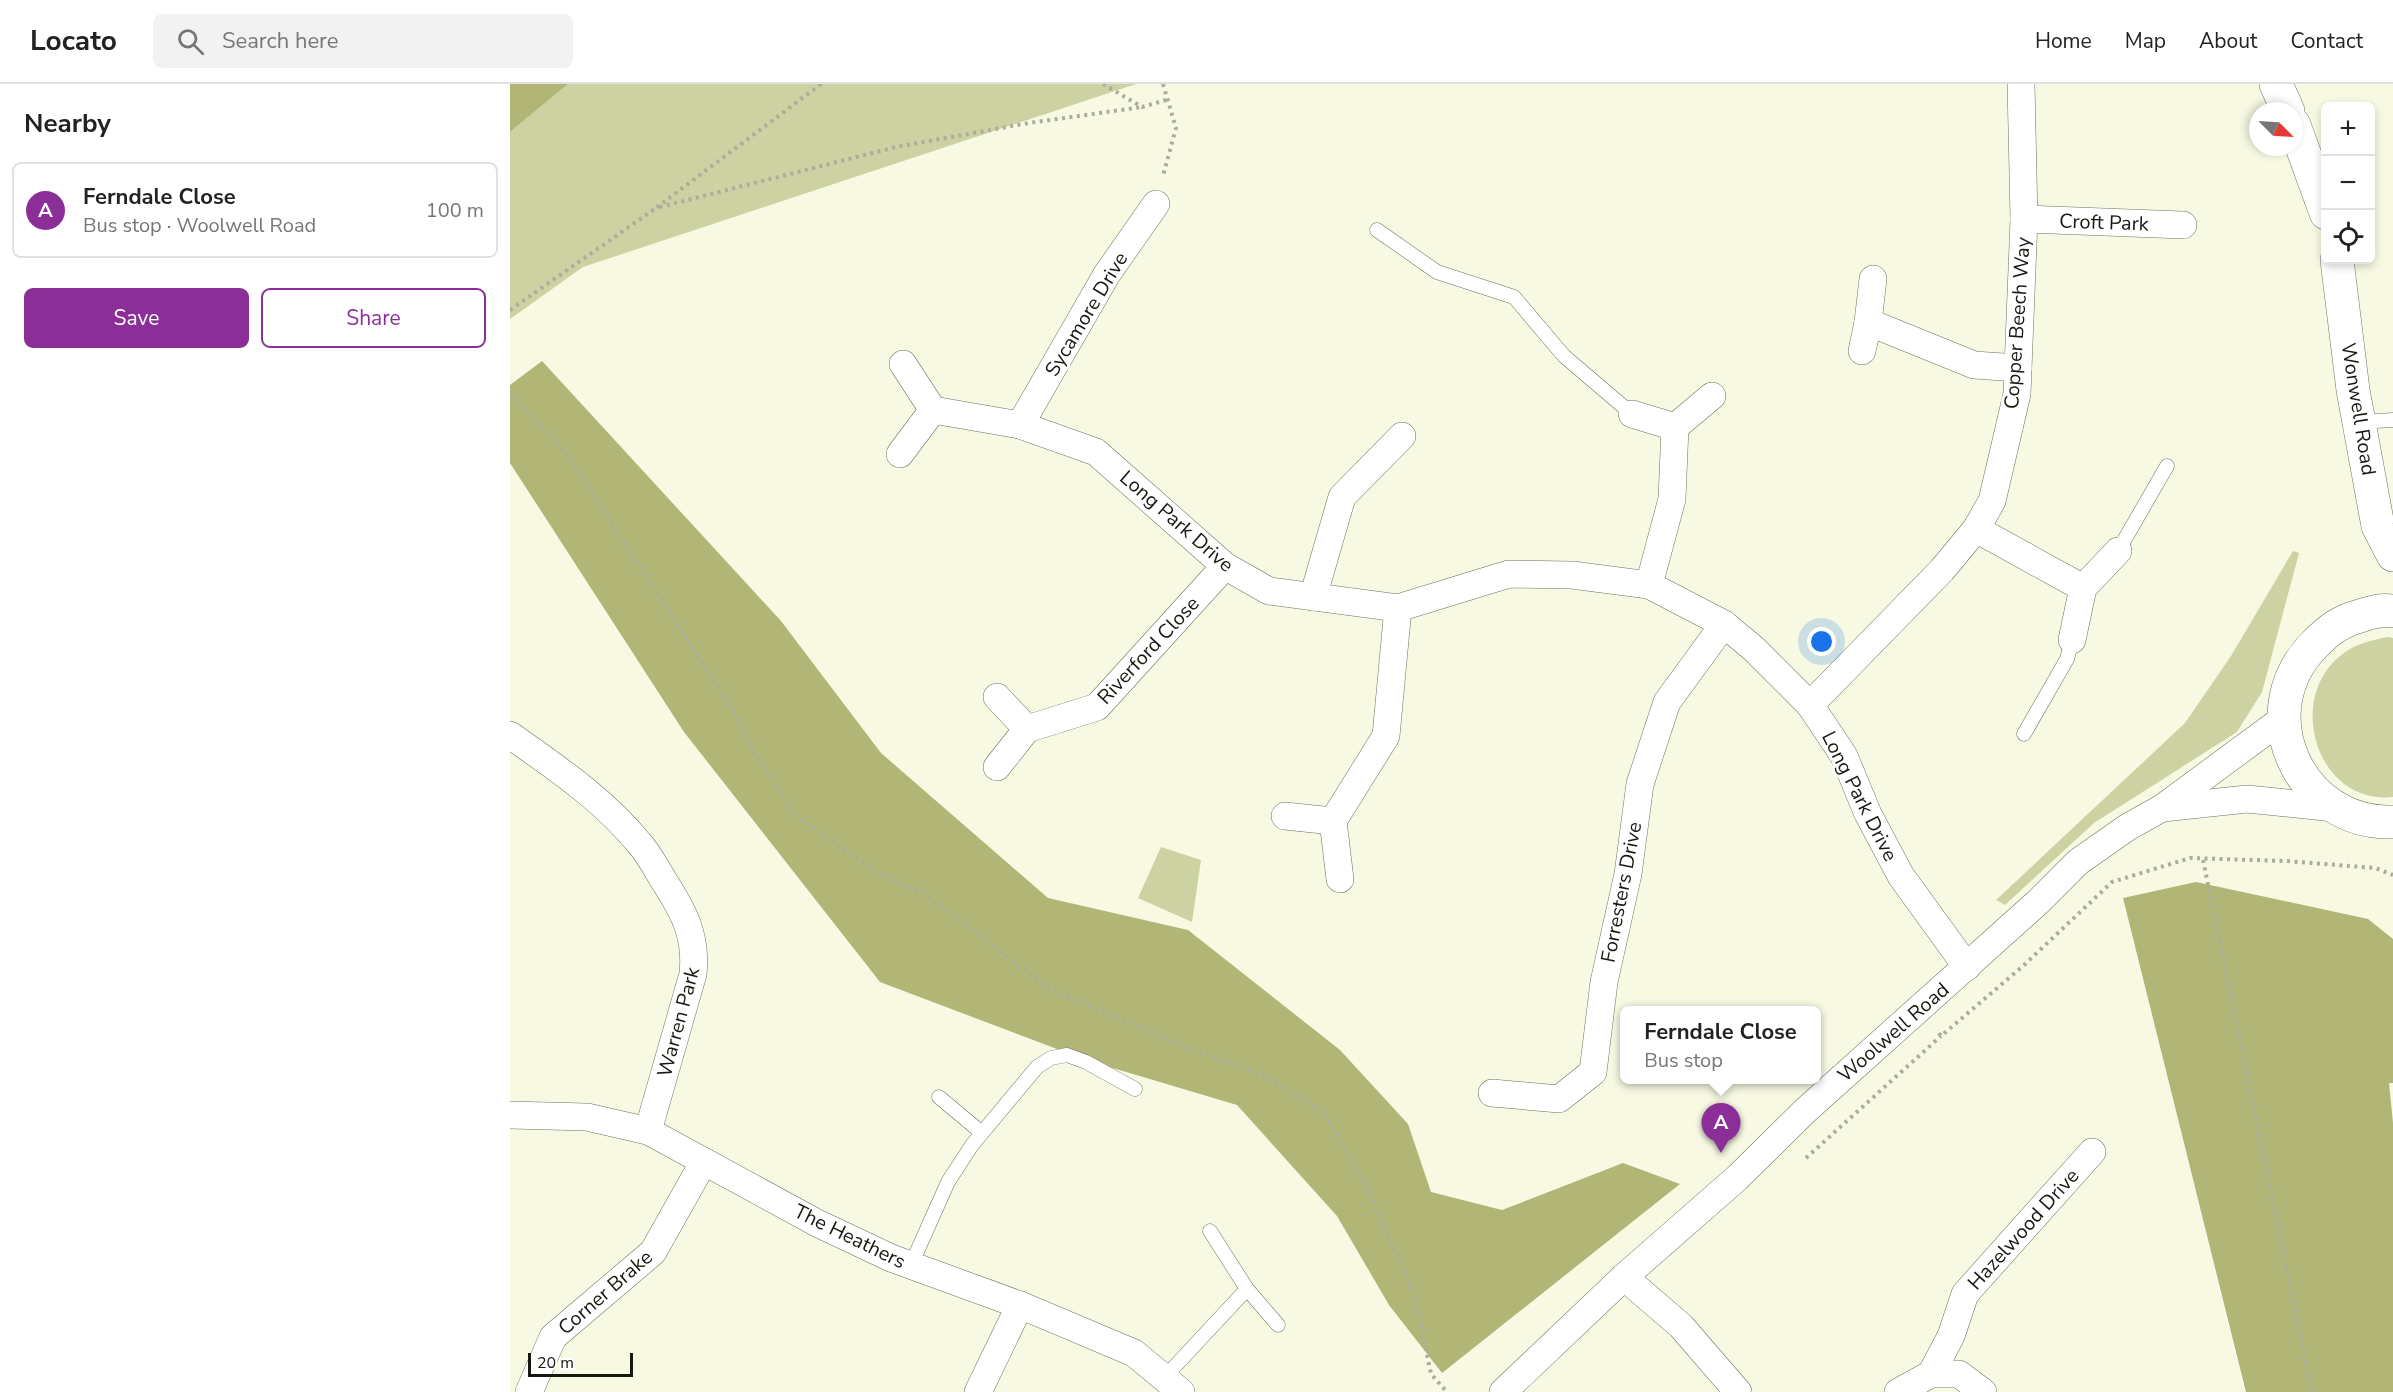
<!DOCTYPE html>
<meta charset="utf-8">
<style>
:root{--surface:#fff;--page:#f2f2f2;--text:#222;--muted:#767676;--line:#e0e0e0;--accent:#8b2e98}
body{margin:0;font-family:"Nunito Sans",sans-serif;background:var(--page);color:var(--text)}
.controls{position:absolute;right:18px;top:18px;display:grid;overflow:hidden;border-radius:9px;box-shadow:0 3px 9px #0003}
.controls button{width:54px;height:54px;display:grid;place-items:center;padding:0;border:0;border-bottom:2px solid var(--line);background:var(--surface);color:var(--text);font:30px sans-serif}
.compass{position:absolute;left:1739px;top:18px;width:54px;height:54px;border-radius:50%;background:var(--surface);box-shadow:0 3px 9px #0003;rotate:114deg}
.scale{position:absolute;left:18px;bottom:15px;width:105px;box-sizing:border-box;padding-left:6px;border:3px solid #171810;border-top:0;font-size:16px;line-height:21px;white-space:nowrap;color:#171810;-webkit-text-stroke:4px #fff;paint-order:stroke}
.you{position:absolute;left:1312px;top:558px;width:21px;height:21px;margin:-15px;border:4px solid #fff;border-radius:50%;background:#1a73e8;box-shadow:0 0 0 9px #1a73e833}
.badge{display:grid;place-items:center;width:39px;height:39px;border-radius:50%;background:var(--accent);color:#fff;font-size:20px;font-weight:700}
.pin{position:absolute;translate:-50% -50px;filter:drop-shadow(0 2px 3px #0008)}
.pin::after{content:'';position:absolute;top:32px;width:21px;height:18px;background:inherit;clip-path:polygon(0 0,100% 0,50% 100%)}
.popup{position:absolute;left:1110px;top:922px;width:201px;height:78px;box-sizing:border-box;display:grid;place-content:center;border-radius:9px;background:var(--surface);filter:drop-shadow(0 2px 4px #0005);font-size:20px;white-space:nowrap;color:var(--muted)}
.popup b{font-size:22px;color:var(--text)}
.popup::after{content:'';position:absolute;left:50%;top:100%;margin-left:-12px;border:12px solid transparent;border-top-color:var(--surface)}
.list{margin:0;padding:0;list-style:none}
h2{display:flex;justify-content:space-between;align-items:center;height:78px;margin:0;padding:0 24px;font-size:26px}
h2 small{font-size:20px;font-weight:400;color:var(--muted)}
.list li{display:grid;grid-template-columns:39px 1fr auto;gap:18px;align-items:center;box-sizing:border-box;height:96px;margin:0 12px 12px;padding:0 12px;border:2px solid var(--line);border-radius:9px}
.list b{display:block;font-size:22px;white-space:nowrap}
.list p{margin:0;font-size:20px;white-space:nowrap;color:var(--muted)}
.list em{font-size:20px;font-style:normal;color:var(--muted)}
.actions{display:flex;gap:12px;padding:18px 24px}
.actions a{flex:1;padding:14px 0;border:2px solid var(--accent);border-radius:9px;text-align:center;font-size:21px;color:var(--accent)}
.actions .main{background:var(--accent);color:#fff}
.icon{flex:none;width:33px;height:33px;fill:none;stroke:currentColor;stroke-width:2;stroke-linecap:round;stroke-linejoin:round}
.map{position:relative;flex:none;width:1883px;height:1308px;overflow:hidden}
header{display:flex;align-items:center;gap:36px;box-sizing:border-box;height:84px;padding:0 30px;background:var(--surface);border-bottom:2px solid var(--line)}
header strong{font-size:28px}
nav{display:flex;gap:33px;margin-inline-start:auto;font-size:21px}
.search{width:420px;height:54px;background:var(--page);display:flex;align-items:center;gap:15px;box-sizing:border-box;padding:0 21px;border-radius:9px;color:var(--muted);font-size:22px}
main{display:flex}
aside{flex:1;background:var(--surface)}
.map>svg:first-child{display:block}
.green{fill:#cdd2a2}
.forest{fill:#b1b676}
.lines{fill:none;stroke-linecap:round;stroke-linejoin:round}
.service-casing{stroke:#6e705d;stroke-width:15}
.minor-casing{stroke:#6e705d;stroke-width:28}
.tertiary-casing{stroke:#6e705d;stroke-width:34}
.path{stroke:#abac9b;stroke-width:4;stroke-dasharray:3 4.5;stroke-linecap:butt}
.service{stroke:#fff;stroke-width:14}
.minor{stroke:#fff;stroke-width:27}
.tertiary{stroke:#fff;stroke-width:33}
.labels{text-anchor:middle;stroke-width:6;stroke-linejoin:round;paint-order:stroke}
.street-label{font-size:20px;fill:#171810;stroke:#fff}
</style>
<header>
<strong>Locato</strong>
<div class="search"><svg class="icon" aria-label="search" viewBox="0 0 24 24"><circle cx="10" cy="10" r="6"/><path d="M15 15l6 6"/></svg>Search here</div>
<nav><a>Home</a><a>Map</a><a>About</a><a>Contact</a></nav>
</header>
<main>
<aside>
<h2>Nearby<small></small></h2>
<ul class="list">
<li><span class="badge">A</span><div><b>Ferndale Close</b><p>Bus stop · Woolwell Road</p></div><em>100 m</em></li>
</ul>
<div class="actions"><a class="main">Save</a><a>Share</a></div>
</aside>
<div class="map">
<svg width="1883" height="1308" viewBox="0 0 1883 1308">
<rect width="100%" height="100%" fill="#f7f9e3"/>
<g class="green">
<path d="M58 0H626L73 183 0 235V48Z"/>
<path d="M1783 467 1789 469 1752 608 1727 648 1584 739 1495 821 1486 816 1675 639 1721 572Z"/>
<path d="M1877 553 1883 554V713C1808 721 1775 617 1830 572 1844 560 1860 557 1877 553Z"/>
<path d="M651 763 691 776 682 838 628 814Z"/>
</g>
<g class="forest">
<path d="M0 0H58L0 48Z"/>
<path d="M32 277 271 537 371 669 538 814 678 846 830 966 898 1040 921 1108 992 1126 1113 1079 1170 1100 932 1289 879 1221 827 1132 727 1021 576 976 370 898 174 648 0 379V301Z"/>
<path d="M1686 798 1858 835 1883 855V999H1879L1883 1039V1308H1736L1613 814Z"/>
</g>
<g class="lines">
<defs>
<g id="service">
<path d="M867 146 927 188 1004 213 1054 272 1122 330"/>
<path d="M1849 338 1883 336"/>
<path d="M1608 467 1657 382"/>
<path d="M1514 650 1557 575 1562 556"/>
<path d="M429 1013 472 1049"/>
<path d="M700 1147 737 1205 768 1241"/>
<path d="M401 1181 438 1098 462 1061 527 983 541 974 557 971 576 978 625 1005"/>
<path d="M654 1294 737 1205"/>
</g>
<g id="minor">
<path d="M1514 135 1673 141"/>
<path d="M1358 238 1464 281 1508 284"/>
<path d="M1352 267 1358 238 1363 195"/>
<path d="M393 280 423 326"/>
<path d="M1122 330 1165 343 1162 415 1139 501"/>
<path d="M510 341 597 190 646 120"/>
<path d="M1165 343 1202 312"/>
<path d="M390 370 423 326 510 341 586 368 715 482 759 507 888 524 999 490 1062 491 1139 501 1214 540 1244 565 1300 621 1334 672 1358 730 1391 792 1457 883"/>
<path d="M1466 445 1573 504 1562 556"/>
<path d="M1573 504 1608 467"/>
<path d="M803 513 832 413 892 352"/>
<path d="M487 613 517 645"/>
<path d="M1300 621 1432 486 1466 445 1482 417 1507 310 1514 135 1511 0"/>
<path d="M0 651C45 683 93 715 129 759 139 770 146 784 154 797 174 828 187 852 183 890L138 1047"/>
<path d="M487 683 517 645 587 623 715 482"/>
<path d="M1653 724 1737 715 1825 724"/>
<path d="M775 732 823 737 876 652 888 524"/>
<path d="M823 737 830 795"/>
<path d="M982 1009 1049 1015 1083 988 1094 898 1118 790 1130 700 1157 618 1214 540"/>
<path d="M0 1031 77 1033 138 1047 307 1139 381 1174 510 1221 624 1269 671 1308"/>
<path d="M1114 1193 1171 1242 1228 1308"/>
<path d="M1421 1290 1441 1252 1455 1210 1582 1068"/>
<path d="M19 1308 43 1253 143 1168 193 1079"/>
<path d="M468 1308 510 1221"/>
<path d="M993 1308 1114 1193 1227 1094 1296 1026 1528 818 1568 778 1618 743 1652 724 1774 634"/>
<path d="M1388 1308 1421 1290H1449L1473 1308"/>
</g>
<g id="tertiary">
<path d="M1766 0 1778 27"/>
<path d="M1784 41 1816 129"/>
<path d="M1827 176 1843 306 1868 442 1883 471"/>
<path d="M1883 527C1868 525 1857 530 1843 534 1827 540 1818 547 1806 559 1737 626 1788 741 1883 738"/>
</g>
</defs>
<use href="#service" class="service-casing"/>
<use href="#minor" class="minor-casing"/>
<use href="#tertiary" class="tertiary-casing"/>
<g class="path">
<path d="M311 0 146 124 386 63 519 39 632 23"/>
<path d="M593 0 632 23 656 16"/>
<path d="M653 0 666 44 653 92"/>
<path d="M0 226 146 124"/>
<path d="M0 309 55 367 221 624 244 667 283 730 367 789 414 809 539 905 661 957 752 991 814 1028 856 1102 905 1213 921 1290 937 1308"/>
<path d="M1693 776 1802 1308"/>
<path d="M1429 949 1431 952 1513 882 1602 798 1680 774 1776 777 1865 784 1883 791"/>
<path d="M1296 1074 1431 952"/>
</g>
<use href="#service" class="service"/>
<use href="#minor" class="minor"/>
<use href="#tertiary" class="tertiary"/>
</g>
<g class="labels">
<g class="street-label">
<text transform="translate(1594 138) rotate(2)" y="7">Croft Park</text>
<text transform="translate(576 230) rotate(-59)" y="7">Sycamore Drive</text>
<text transform="translate(1507 239) rotate(-86)" y="7">Copper Beech Way</text>
<text transform="translate(1849 325) rotate(81)" y="7">Wonwell Road</text>
<text transform="translate(667 437) rotate(41)" y="7">Long Park Drive</text>
<text transform="translate(638 566) rotate(-47)" y="7">Riverford Close</text>
<text transform="translate(1350 712) rotate(63)" y="7">Long Park Drive</text>
<text transform="translate(1111 808) rotate(-79)" y="7">Forresters Drive</text>
<text transform="translate(168 938) rotate(-75)" y="7">Warren Park</text>
<text transform="translate(1383 948) rotate(-41)" y="7">Woolwell Road</text>
<text transform="translate(1513 1145) rotate(-48)" y="7">Hazelwood Drive</text>
<text transform="translate(340 1152) rotate(26)" y="7">The Heathers</text>
<text transform="translate(95 1208) rotate(-41)" y="7">Corner Brake</text>
</g>
</g>
</svg>
<div class="controls">
<button>+</button>
<button>−</button>
<button><svg class="icon" aria-label="locate" viewBox="0 0 24 24"><circle cx="12" cy="12" r="6"/><path d="M12 2v4M12 18v4M2 12h4M18 12h4"/></svg></button>
</div>
<svg class="compass" viewBox="-18 -18 36 36"><path d="M0-13l5 13h-10z" fill="#e53935"/><path d="M0 13l5-13h-10z" fill="#767676"/></svg>
<div class="scale">20 m</div>
<div class="you"></div>
<div class="pin badge" style="left:1211px;top:1069px">A</div>
<div class="popup"><b>Ferndale Close</b>Bus stop</div>
</div>
</main>
